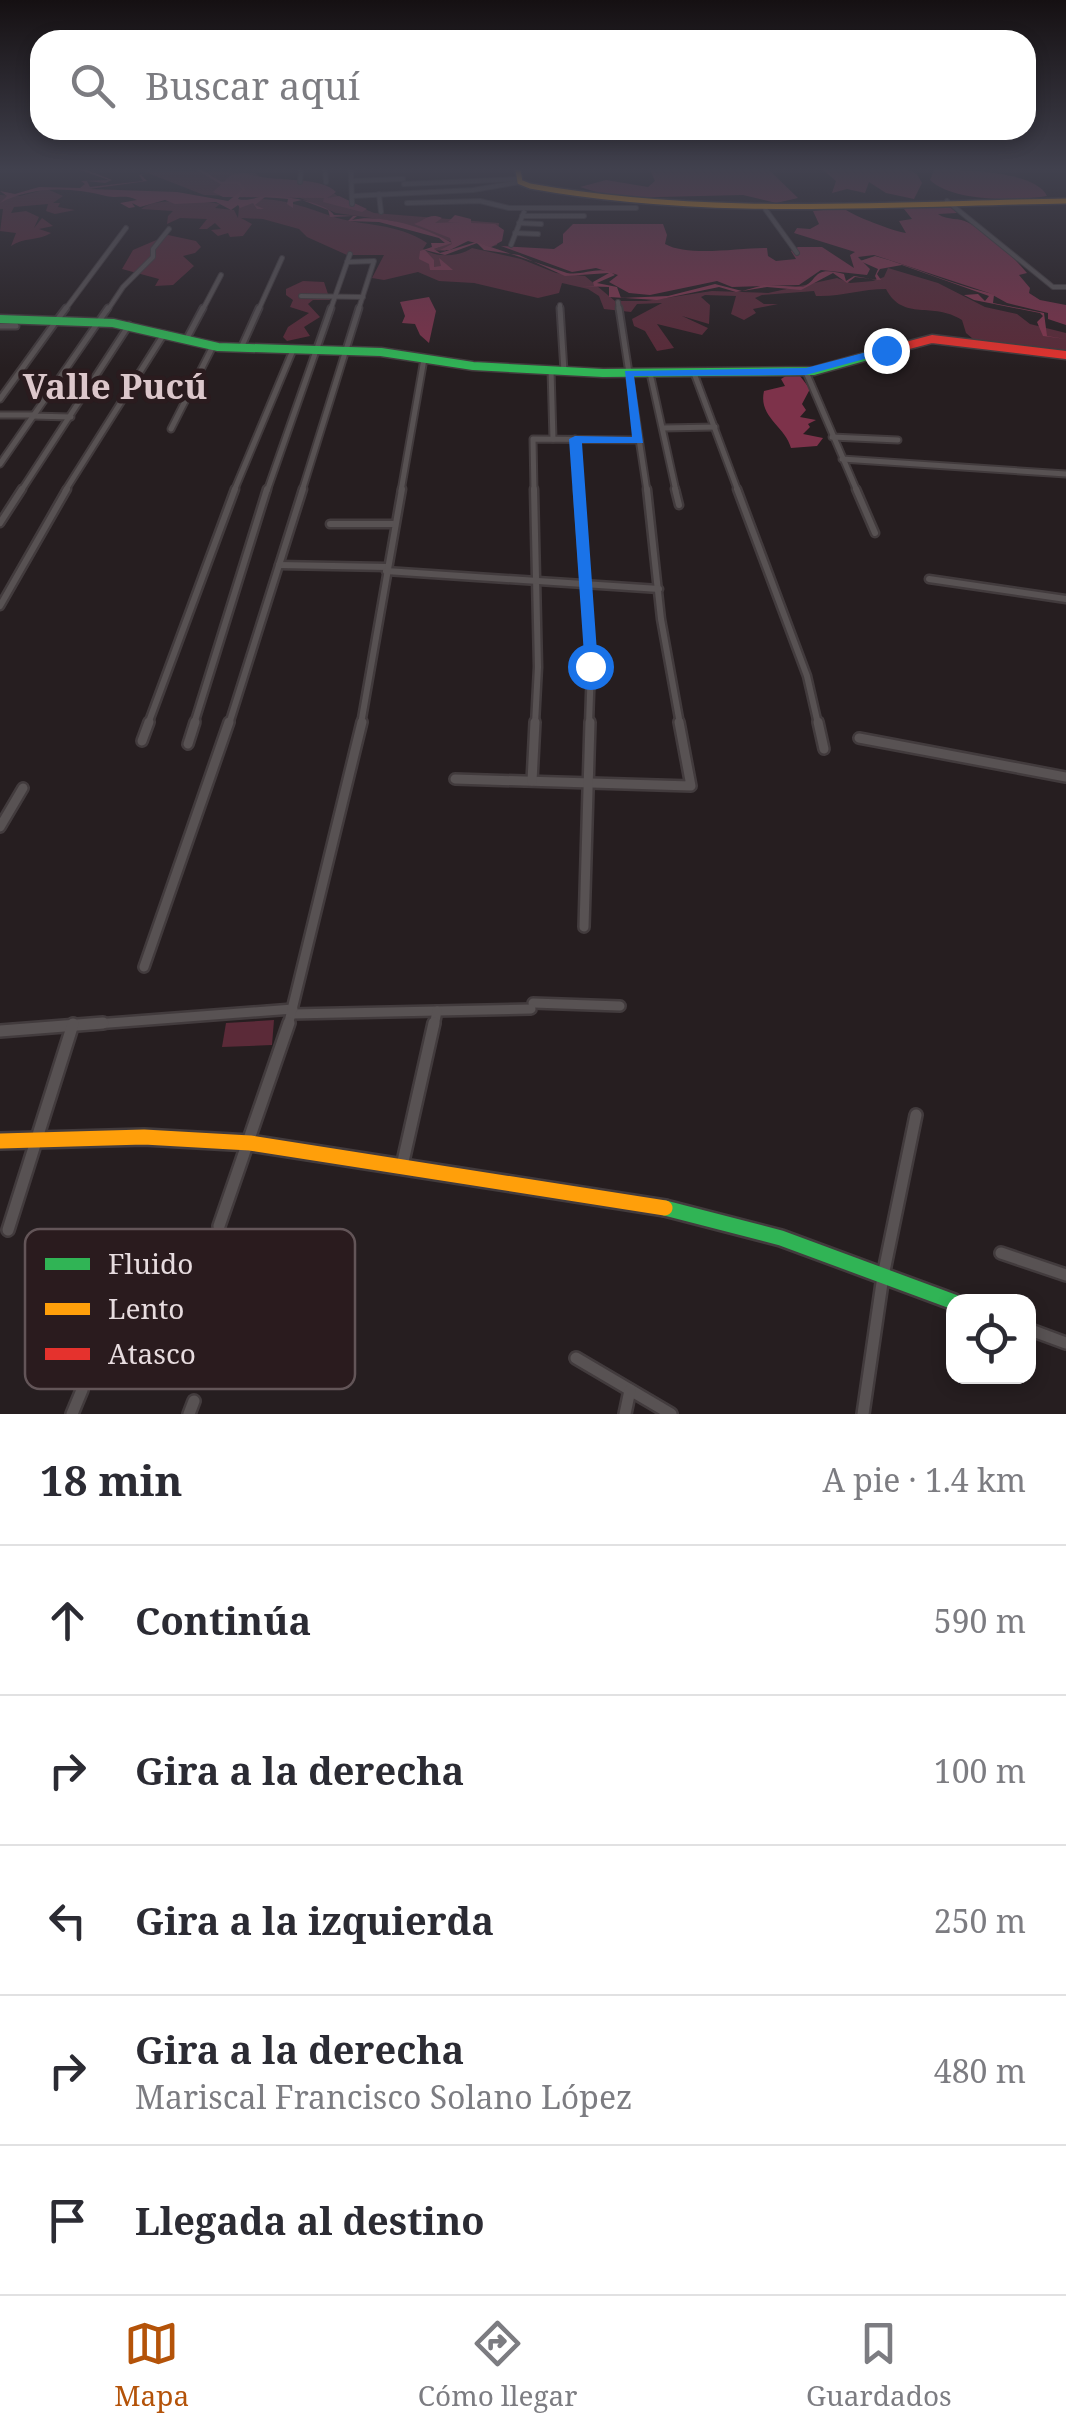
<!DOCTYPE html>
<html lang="es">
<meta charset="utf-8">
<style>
:root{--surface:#fff;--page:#f2f2f3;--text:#2b2b33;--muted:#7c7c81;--line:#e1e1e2;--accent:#b45309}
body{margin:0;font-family:"Noto Serif",serif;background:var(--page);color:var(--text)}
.controls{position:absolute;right:30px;bottom:30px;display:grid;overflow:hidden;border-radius:20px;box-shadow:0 5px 15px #0003}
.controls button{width:90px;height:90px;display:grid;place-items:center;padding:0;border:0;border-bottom:2px solid var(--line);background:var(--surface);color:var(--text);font:50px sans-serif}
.stop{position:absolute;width:30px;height:30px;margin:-22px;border:8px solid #1a73e8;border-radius:50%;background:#fff}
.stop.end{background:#1a73e8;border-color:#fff;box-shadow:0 2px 10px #0008}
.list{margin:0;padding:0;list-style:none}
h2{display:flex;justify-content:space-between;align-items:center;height:130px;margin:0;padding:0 40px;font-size:42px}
h2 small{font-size:32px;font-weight:400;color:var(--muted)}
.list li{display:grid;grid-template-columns:65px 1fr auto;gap:30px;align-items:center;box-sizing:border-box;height:150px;padding:0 40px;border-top:2px solid var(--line)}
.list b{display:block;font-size:38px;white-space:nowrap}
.list p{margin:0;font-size:32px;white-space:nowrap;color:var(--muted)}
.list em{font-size:32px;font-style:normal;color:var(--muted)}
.icon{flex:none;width:55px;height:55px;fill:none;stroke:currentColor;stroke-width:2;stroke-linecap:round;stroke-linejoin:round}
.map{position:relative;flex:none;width:1066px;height:1414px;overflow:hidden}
.search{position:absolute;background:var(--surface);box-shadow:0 5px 15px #0003;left:30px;right:30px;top:30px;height:110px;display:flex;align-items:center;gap:25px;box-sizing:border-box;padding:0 35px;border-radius:30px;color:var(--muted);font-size:38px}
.sheet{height:880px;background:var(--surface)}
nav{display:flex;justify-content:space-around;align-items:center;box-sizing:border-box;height:140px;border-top:2px solid var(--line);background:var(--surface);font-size:28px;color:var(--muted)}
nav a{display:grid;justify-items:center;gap:5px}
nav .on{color:var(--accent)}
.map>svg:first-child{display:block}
.green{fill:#5b2a38}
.forest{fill:#7d324a}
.water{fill:#85364e}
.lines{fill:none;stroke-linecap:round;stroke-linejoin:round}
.stream{stroke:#85364e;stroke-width:2.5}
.street-far4-casing{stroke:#423b3d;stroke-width:6}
.street-far3-casing{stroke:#423b3d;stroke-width:9}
.street-far2-casing{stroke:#423b3d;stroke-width:11}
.street-far1-casing{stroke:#423b3d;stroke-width:14}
.street-casing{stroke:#423b3d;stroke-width:16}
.fast-far1-casing{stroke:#423b3d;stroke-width:11}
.fast-casing{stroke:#423b3d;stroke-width:20}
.slow-far1-casing{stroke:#423b3d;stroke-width:8}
.slow-casing{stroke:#423b3d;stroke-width:20}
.jam-casing{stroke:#423b3d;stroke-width:11}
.street-far4{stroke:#585253;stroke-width:4}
.street-far3{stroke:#585253;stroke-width:5}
.street-far2{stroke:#585253;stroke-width:6}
.street-far1{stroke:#585253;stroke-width:9}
.street{stroke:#585253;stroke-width:11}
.fast-far1{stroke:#30b455;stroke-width:8}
.fast{stroke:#30b455;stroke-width:15}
.slow-far1{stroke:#ff9f0a;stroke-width:5}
.slow{stroke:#ff9f0a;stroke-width:15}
.jam{stroke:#e5322d;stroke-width:8}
.route{fill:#1a73e8}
.labels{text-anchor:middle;stroke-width:9;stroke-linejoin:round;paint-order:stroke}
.far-district-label{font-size:35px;font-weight:bold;fill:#dcc7cb;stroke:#2a1b1e}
.key{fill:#2a1b1e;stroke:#635558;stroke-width:2.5}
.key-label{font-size:28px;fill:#e7dcdf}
</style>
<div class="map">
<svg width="1066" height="1414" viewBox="0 0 1066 1414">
<rect width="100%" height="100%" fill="#261e20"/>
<g class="green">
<path d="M140 170 255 173 262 178 329 189 341 199 374 213 499 223 497 245 488 248 481 241 460 240 445 251 432 250 452 242 393 221 336 213 300 198 204 195Z"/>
<path d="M47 189 63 196 53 203H60L58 207 75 210 55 214 46 211 48 204 14 207 11 213 26 211 39 217 34 228 42 218 53 226 39 229 51 233C38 241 24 237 11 246L16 233 0 231 3 209H0V195L20 196Z"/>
<path d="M263 199C288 200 307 208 331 216 364 227 396 222 427 243L423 249C437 258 458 257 472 248L521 259 556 273 585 276 615 301H646L712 291 768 293 837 278 850 283 873 281 884 277 888 268 938 283 985 307 1017 314 1030 324 1066 333V351L973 339 966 333 962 320C933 301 903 322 886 289 861 289 841 297 816 296L814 291 762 295 755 298 764 304H778L753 309 756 313 744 320 731 314 736 296 705 295 701 297 710 305 709 324 682 316 708 328 702 335 657 324 674 348 657 351 645 331 634 326 632 319 662 303 637 304 631 312 604 309 599 296 588 289 562 283 559 293 538 298 474 283 439 281 418 272 384 280 372 278 384 255H347L307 237 299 229 263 219 241 218 252 224 243 236 230 237 228 233 218 236 211 230 221 229 215 223 207 229H199L207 219 180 218 167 224 168 216 173 211 141 209C157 197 199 201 220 204L215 208 234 210 238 218 239 207Z"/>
<path d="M168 235 196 241 201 247 195 253 183 256 194 266 173 285 155 286 159 279 122 269 133 250Z"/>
<path d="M303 281 324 282 330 300H313L308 304 320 317 304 327 310 336 287 341 283 337 288 327 309 313 290 307 293 300 286 295V289Z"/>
<path d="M274 1020 272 1045 222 1047 226 1023Z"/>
</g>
<g class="forest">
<path d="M650 170H769L798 198 776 203 743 195 616 198 580 187 606 180 648 187 655 181Z"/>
<path d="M823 170H908L917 174 922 183 914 199 886 193 869 182 865 193 847 189 832 193 836 181Z"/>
<path d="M934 170C960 170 1035 170 1047 196 1018 201 952 202 930 180Z"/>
<path d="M245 173C270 183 321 175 336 192L327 198 339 196 367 209 362 212 323 202 324 198 223 197 213 192 231 175Z"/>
<path d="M945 203 957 213 938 214C948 221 959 217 969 223 989 234 1012 255 1027 273L1019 275 1030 288 1029 293 1040 300 1066 305V325L1048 319V313L1007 303 989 293 874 255 858 257 870 269 867 275 821 270 799 285 732 287 717 281 650 295 629 293 609 282 618 275 596 268 572 272 501 246 554 249 563 243V234L573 224H663L667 235 665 244C688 257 738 248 767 248L768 256 776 261 796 259 791 251 798 247H822L854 268 850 255 855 252 794 233 797 228 810 229 819 224 813 211 843 208C853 216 893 231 906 233L899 221 912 219 900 204Z"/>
<path d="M455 215 471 219V223L495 224 504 230 502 241 491 247 468 241 450 250H440L452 244 450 238 414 224C423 222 429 212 442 218L435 223 460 222H448Z"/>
<path d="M429 297 436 311 429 343 420 335 415 324 402 323 405 316 400 302Z"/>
<path d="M789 374 800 376 810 389 802 404 806 410 800 417 816 420 808 424 810 427 803 434 823 438 817 446 791 448C785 426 758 417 764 391L785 386 781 379Z"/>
</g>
<path class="water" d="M80 170H87L112 180 105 183 87 181 90 187 143 181 139 175 150 173 141 175 147 181 89 189 177 192 228 201 245 188 238 199C249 202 257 196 269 196 285 195 327 203 334 215L357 216 352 220C380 213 427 228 452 243L434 249 440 253 476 242 567 273C584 276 602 264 615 275L597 283 617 287 621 298 668 296 715 284 742 291 764 285 803 287C819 280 812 265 844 274L846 281 854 276 877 280 875 276 878 269 860 261 875 256C912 266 950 284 989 293L994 295 993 303 1044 313 1047 336 1066 339 1043 336 1037 322 1043 316 1040 313 974 300 964 295 978 294 985 301 989 296 902 265 880 269 877 274 881 280 855 277 847 283 833 273 801 290 767 287 736 292 719 287 657 300 609 297V287L581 286H594L593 282 609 273 565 276 519 255 484 250 477 243 445 255 425 250 434 260V267L441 266 439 258 453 270H430L429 264 419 259 420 251 432 247 431 243H445L439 238 379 222 348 221 353 216 330 217 328 210 302 200 293 202V208L287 204 288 199 265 197 255 205 264 209H257L253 203 240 208 238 205 231 210 216 202 175 204 165 200 140 207 132 203 135 207 129 208 120 203 137 200C124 194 119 199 106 196 71 187 33 186 0 203L7 196 0 191 15 194 39 187 80 188 85 184 81 181 109 180Z"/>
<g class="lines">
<path class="stream" d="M199 170 221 183H239L244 190"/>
<defs>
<g id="street-far4">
<path d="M325 170 326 182"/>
<path d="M351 170 352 204"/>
<path d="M351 181 403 179"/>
<path d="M300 182 301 170"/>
<path d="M404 184 519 179"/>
<path d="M379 194 381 212"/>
<path d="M352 196 473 190 520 182"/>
<path d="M947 201 1053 287H1066"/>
<path d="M407 203 480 201 509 208H636"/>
<path d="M763 206 797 253"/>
<path d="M522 216H584"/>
<path d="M519 223 541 224"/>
<path d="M515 233 538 234"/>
<path d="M511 245 524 212"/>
<path d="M347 262 374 261 358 311"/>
<path d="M301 296 363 297"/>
<path d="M618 302 619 311"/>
<path d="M560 305V311"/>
<path d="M64 311 126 228"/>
<path d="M107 311 123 287 153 257V249L169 229"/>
<path d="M202 311 221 275"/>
<path d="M258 311 282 258"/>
<path d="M330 311 350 254"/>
</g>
<g id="street-far3">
<path d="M560 308 564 371"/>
<path d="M619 308 629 373"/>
<path d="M57 320 66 308"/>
<path d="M0 326H16"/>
<path d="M186 340 203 308"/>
<path d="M241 348 259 308"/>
<path d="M551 370 553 439"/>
<path d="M806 372 857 491"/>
<path d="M629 373 647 491"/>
<path d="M650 373 676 491"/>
<path d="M694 373 738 491"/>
<path d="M0 399 57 320"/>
<path d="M0 415H33"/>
<path d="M32 416 71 417"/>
<path d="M663 428 715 427"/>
<path d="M171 429 213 346"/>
<path d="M832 437 898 440"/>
<path d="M575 439 579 491"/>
<path d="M842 459 1066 474"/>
<path d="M0 464 108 308"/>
<path d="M21 491 129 325"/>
<path d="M65 491 164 334"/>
<path d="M234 491 293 350"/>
<path d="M267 491 331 308"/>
<path d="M302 491 359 308"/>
<path d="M401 491 424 359"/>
<path d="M534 491 533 439 639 440"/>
</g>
<g id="street-far2">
<path d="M534 489 538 667 535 724"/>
<path d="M578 489 591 666 589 724"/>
<path d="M647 489 661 619 680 724"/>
<path d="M675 489 679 505"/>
<path d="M737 489 807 676 818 724"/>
<path d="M856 489 875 533"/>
<path d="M0 523 22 489"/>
<path d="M330 524H394"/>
<path d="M279 565 387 567"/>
<path d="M386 571 659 589"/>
<path d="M929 579 1066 599"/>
<path d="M0 606 67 489"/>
<path d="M148 724 235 489"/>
<path d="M194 724 267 489"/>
<path d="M229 724 303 489"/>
<path d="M361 724 402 489"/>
</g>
<g id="street-far1">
<path d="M818 722 824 749"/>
<path d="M859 738 1066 777"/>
<path d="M142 741 149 722"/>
<path d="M188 744 195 722"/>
<path d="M455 779 691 786 679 722"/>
<path d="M532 781 535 722"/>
<path d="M0 827 23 788"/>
<path d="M584 927 590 722"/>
<path d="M144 967 229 722"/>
<path d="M533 1003 620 1006"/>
<path d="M292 1014 531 1009"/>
<path d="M70 1026 293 1009"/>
<path d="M288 1026 362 722"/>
<path d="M434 1026 437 1011"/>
</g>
<g id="street">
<path d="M0 1031 103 1023"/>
<path d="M402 1166 434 1023"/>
<path d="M219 1226 289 1023"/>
<path d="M8 1230 73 1024"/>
<path d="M1001 1253 1066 1275"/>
<path d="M1028 1329 1066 1343"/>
<path d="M576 1358 671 1414"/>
<path d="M72 1414 82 1390"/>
<path d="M189 1414 194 1401"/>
<path d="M625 1414 630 1390"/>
<path d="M863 1414 883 1276 916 1115"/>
</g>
<path id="fast-far1" d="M0 319 113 323 218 347 381 352 473 366 603 373 814 371 868 356"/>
<path id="fast" d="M665 1208 781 1238 954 1302"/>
<path id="slow-far1" d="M518 170 520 182 530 186C706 218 888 204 1066 201"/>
<path id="slow" d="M0 1141 144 1137 250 1143 665 1208"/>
<path id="jam" d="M868 356 932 339 1066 355"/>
</defs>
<use href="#street-far4" class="street-far4-casing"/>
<use href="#street-far3" class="street-far3-casing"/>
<use href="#street-far2" class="street-far2-casing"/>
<use href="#street-far1" class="street-far1-casing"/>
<use href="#street" class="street-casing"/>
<use href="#fast-far1" class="fast-far1-casing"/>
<use href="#fast" class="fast-casing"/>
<use href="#slow-far1" class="slow-far1-casing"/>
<use href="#slow" class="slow-casing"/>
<use href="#jam" class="jam-casing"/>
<use href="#street-far4" class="street-far4"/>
<use href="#street-far3" class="street-far3"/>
<use href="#street-far2" class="street-far2"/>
<use href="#street-far1" class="street-far1"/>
<use href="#street" class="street"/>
<use href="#fast-far1" class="fast-far1"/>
<use href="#fast" class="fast"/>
<use href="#slow-far1" class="slow-far1"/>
<use href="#slow" class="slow"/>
<use href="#jam" class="jam"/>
</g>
<linearGradient id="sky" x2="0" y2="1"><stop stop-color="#151012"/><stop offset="0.46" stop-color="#41414e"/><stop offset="1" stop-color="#41414e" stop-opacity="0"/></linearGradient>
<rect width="1066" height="368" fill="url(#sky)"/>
<path class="route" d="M886 347 890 352 806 375 634 376 643 443H582L598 666 585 669 569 439 575 436 632 437 625 371 806 368Z"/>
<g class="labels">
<g class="far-district-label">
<text x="115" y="399">Valle Pucú</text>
</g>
</g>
<rect x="25" y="1229" width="330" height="160" rx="15" class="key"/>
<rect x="45" y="1258" width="45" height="12" fill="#30b455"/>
<rect x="45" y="1303" width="45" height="12" fill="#ff9f0a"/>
<rect x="45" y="1348" width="45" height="12" fill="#e5322d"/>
<g class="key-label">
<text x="108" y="1274">Fluido</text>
<text x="108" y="1319">Lento</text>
<text x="108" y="1364">Atasco</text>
</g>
</svg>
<div class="controls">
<button><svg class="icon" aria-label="locate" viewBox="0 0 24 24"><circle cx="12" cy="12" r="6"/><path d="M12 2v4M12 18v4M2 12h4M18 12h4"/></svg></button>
</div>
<div class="stop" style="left:590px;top:666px"></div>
<div class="stop end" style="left:886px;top:350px"></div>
<div class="search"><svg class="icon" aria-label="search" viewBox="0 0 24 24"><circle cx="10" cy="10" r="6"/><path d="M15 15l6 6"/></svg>Buscar aquí</div>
</div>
<section class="sheet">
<h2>18 min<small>A pie · 1.4 km</small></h2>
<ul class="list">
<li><svg class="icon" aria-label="ahead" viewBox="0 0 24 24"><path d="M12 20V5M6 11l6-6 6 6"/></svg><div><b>Continúa</b></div><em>590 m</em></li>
<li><svg class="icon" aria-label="right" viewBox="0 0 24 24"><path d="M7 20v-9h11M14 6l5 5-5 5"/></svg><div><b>Gira a la derecha</b></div><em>100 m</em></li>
<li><svg class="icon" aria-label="left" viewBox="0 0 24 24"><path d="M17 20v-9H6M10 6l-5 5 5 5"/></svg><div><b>Gira a la izquierda</b></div><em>250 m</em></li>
<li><svg class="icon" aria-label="right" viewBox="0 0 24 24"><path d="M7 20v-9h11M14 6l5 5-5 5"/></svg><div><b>Gira a la derecha</b><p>Mariscal Francisco Solano López</p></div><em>480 m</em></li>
<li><svg class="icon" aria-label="arrive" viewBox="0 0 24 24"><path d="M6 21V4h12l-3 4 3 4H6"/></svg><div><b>Llegada al destino</b></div></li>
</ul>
</section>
<nav>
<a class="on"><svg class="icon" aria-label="map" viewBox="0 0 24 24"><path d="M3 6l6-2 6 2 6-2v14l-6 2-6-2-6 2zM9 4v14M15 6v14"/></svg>Mapa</a>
<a><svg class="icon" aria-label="directions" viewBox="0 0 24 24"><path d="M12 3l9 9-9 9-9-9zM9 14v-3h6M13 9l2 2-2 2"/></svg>Cómo llegar</a>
<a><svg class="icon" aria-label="saved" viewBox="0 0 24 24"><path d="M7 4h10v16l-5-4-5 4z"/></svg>Guardados</a>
</nav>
